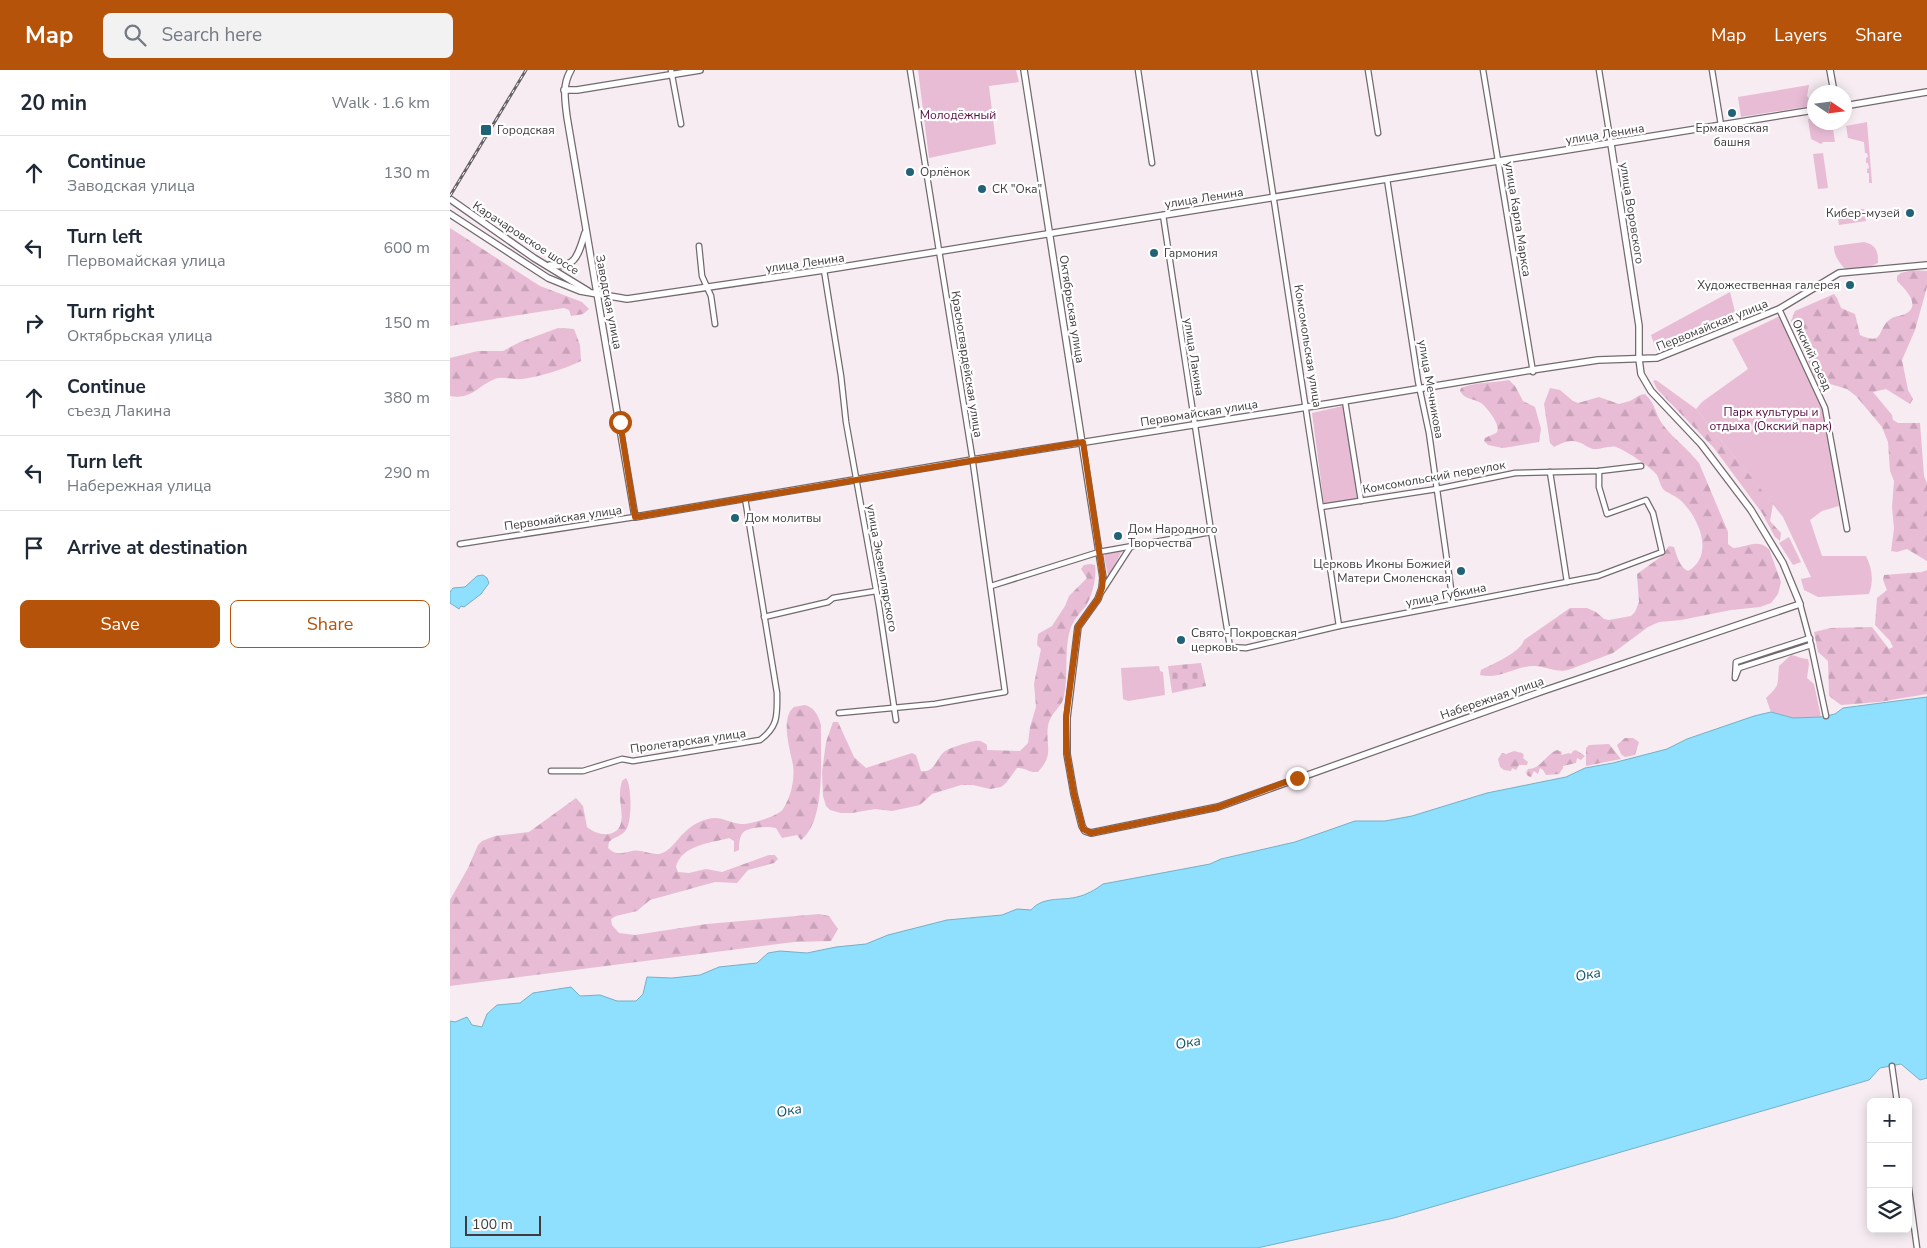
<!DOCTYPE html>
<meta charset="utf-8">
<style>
:root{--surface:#fff;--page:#f2f2f3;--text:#1f2937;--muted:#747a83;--line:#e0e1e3;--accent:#b45309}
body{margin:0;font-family:"Nunito Sans",sans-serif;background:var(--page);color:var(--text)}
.controls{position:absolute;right:15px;bottom:15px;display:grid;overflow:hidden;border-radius:8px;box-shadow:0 2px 12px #0003}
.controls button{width:45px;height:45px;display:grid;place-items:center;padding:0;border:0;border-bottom:1px solid var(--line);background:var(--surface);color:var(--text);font:25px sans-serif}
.compass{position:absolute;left:1357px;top:15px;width:45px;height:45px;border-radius:50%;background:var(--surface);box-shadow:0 2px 12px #0003;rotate:103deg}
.scale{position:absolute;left:15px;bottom:12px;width:76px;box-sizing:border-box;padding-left:5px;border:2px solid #403c3e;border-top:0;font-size:14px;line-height:18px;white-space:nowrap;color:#403c3e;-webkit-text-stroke:4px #fff;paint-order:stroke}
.stop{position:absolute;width:15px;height:15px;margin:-11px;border:4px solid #b45309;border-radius:50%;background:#fff}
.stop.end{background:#b45309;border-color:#fff;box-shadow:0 1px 5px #0008}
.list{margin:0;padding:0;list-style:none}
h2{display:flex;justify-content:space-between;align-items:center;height:65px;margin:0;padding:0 20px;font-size:21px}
h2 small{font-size:16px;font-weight:400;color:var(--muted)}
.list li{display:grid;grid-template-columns:32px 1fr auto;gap:15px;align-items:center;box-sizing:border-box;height:75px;padding:0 20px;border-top:1px solid var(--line)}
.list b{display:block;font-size:19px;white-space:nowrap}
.list p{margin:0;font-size:16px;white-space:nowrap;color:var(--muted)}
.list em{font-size:16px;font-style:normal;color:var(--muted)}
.actions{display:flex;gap:10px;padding:15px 20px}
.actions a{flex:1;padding:11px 0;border:1px solid var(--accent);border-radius:8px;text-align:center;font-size:18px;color:var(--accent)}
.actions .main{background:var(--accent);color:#fff}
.icon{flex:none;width:28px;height:28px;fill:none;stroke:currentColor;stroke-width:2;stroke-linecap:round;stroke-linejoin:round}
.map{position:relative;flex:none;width:1477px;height:1178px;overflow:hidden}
header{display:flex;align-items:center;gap:30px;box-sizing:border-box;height:70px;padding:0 25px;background:var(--accent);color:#fff}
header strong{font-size:24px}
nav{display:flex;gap:28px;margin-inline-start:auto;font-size:18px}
.search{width:350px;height:45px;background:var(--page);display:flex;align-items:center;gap:12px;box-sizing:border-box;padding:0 18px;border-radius:8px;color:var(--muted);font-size:19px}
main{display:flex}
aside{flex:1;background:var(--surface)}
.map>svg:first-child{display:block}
.green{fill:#e8bcd5}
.forest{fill:url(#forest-firs)}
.cemetery{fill:url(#cemetery-stones)}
.water{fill:#8ee0fe;stroke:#77afc4}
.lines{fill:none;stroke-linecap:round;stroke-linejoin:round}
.minor-casing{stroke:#736a6f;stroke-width:7}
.tertiary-casing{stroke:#736a6f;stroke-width:8}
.minor{stroke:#fff;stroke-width:4.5}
.tertiary{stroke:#fff;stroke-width:5.5}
.rail-casing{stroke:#666164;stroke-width:3}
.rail{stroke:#fff;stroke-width:1;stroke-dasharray:4;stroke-linecap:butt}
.route{stroke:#b45309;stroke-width:6}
.poi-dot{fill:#226277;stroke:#fff;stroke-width:2}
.labels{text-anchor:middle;stroke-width:4.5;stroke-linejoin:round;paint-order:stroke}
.park-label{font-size:12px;fill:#560b40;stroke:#fff}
.poi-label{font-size:12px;fill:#403c3e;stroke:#fff;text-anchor:start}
.street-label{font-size:12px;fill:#403c3e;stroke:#fff}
.water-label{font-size:14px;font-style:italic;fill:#0d5367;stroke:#fff}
</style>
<header>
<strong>Map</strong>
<div class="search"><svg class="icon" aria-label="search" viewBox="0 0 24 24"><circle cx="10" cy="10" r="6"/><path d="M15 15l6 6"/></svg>Search here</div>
<nav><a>Map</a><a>Layers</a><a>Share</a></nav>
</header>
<main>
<aside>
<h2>20 min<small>Walk · 1.6 km</small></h2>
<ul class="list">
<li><svg class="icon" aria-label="ahead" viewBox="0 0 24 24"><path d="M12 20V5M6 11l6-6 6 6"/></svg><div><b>Continue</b><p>Заводская улица</p></div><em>130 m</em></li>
<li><svg class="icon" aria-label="left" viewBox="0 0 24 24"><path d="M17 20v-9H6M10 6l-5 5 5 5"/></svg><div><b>Turn left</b><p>Первомайская улица</p></div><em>600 m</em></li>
<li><svg class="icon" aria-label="right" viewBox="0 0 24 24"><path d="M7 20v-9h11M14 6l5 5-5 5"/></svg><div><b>Turn right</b><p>Октябрьская улица</p></div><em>150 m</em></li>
<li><svg class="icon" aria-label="ahead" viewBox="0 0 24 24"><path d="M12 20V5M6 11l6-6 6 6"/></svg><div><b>Continue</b><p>съезд Лакина</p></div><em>380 m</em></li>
<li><svg class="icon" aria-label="left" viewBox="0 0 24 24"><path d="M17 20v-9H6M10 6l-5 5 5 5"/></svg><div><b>Turn left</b><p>Набережная улица</p></div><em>290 m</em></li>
<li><svg class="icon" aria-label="arrive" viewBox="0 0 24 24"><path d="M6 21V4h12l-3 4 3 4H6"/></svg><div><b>Arrive at destination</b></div></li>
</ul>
<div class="actions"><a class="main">Save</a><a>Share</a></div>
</aside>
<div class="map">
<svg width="1477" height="1178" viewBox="0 0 1477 1178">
<defs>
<pattern id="forest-firs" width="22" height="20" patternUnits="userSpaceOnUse" patternTransform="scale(1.25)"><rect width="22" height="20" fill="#e8bcd5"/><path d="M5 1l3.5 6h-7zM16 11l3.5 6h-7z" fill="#c8a2b8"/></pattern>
<pattern id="cemetery-stones" width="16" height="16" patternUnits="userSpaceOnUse" patternTransform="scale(1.25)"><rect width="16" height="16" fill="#e8bcd5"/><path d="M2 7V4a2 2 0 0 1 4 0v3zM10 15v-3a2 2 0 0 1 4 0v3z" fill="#c8a2b8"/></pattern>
</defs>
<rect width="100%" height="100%" fill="#f6ecf2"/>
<g class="green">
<path d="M468 0H566L569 12 539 16 546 74 479 88Z"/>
<path d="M1359 15 1357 26 1361 31V36L1291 47 1288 27Z"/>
<path d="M1364 48V52L1382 53 1385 72H1373L1371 74 1361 69 1358 49Z"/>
<path d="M1417 52 1422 113H1419V103H1417V99L1419 98 1418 93H1416V88L1418 87 1417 83H1415L1414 72 1398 68 1396 56Z"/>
<path d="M1373 83 1378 118 1368 119 1363 84Z"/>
<path d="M1414 139 1416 151 1389 155 1387 141Z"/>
<path d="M1414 172C1426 175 1428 180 1428 193L1419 197 1396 200C1390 194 1383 184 1384 176Z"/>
<path d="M1280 222 1286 246 1207 282 1201 265Z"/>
<path d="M1330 246 1373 339 1389 436 1372 441 1360 450 1372 486H1416C1422 498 1424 511 1419 524L1368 527 1354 520 1351 509 1361 507 1333 447 1246 339 1252 332 1298 299 1282 269Z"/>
<path d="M893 336 908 430 874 434 862 343Z"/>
<path d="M1339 467 1351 492 1343 495 1329 473Z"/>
<path d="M673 479 660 504 658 505 654 486 658 482Z"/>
<path d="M1341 585C1347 586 1352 589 1358 589L1359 594 1357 608 1364 614 1371 647 1343 648 1321 642 1316 628C1331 614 1327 615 1329 596Z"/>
<path d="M709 596 710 601 713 602 715 625 678 631 673 629 671 598Z"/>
</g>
<g class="forest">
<path d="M0 158 90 216 132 232 139 239 133 244 121 246 119 240 114 238 0 256Z"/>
<path d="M1462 200 1477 201V217L1465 260 1452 290 1458 320 1463 329 1460 334 1436 319 1423 322 1442 345 1443 350 1448 353H1470L1474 406 1477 413V491L1457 479 1447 482 1441 481 1444 459 1442 437 1444 411 1440 401 1438 372 1432 357 1406 326 1397 319 1370 311 1365 308 1341 251 1345 241 1384 224 1387 228 1391 238 1405 244 1410 265C1436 277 1426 257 1442 248 1446 246 1452 246 1457 243 1471 234 1454 218 1447 211V206L1451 203Z"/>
<path d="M108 258 124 259 130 275 131 291C112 300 92 306 72 309 62 310 54 306 45 309 27 316 22 330 0 326V288L28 281H53L70 272Z"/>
<path d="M1059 310 1065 316 1073 331 1085 337 1091 359 1089 372 1053 378 1038 375 1034 371 1035 368C1038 366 1043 365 1046 363 1053 357 1036 336 1031 333 1023 328 1015 330 1010 321L1011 318C1025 312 1043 313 1059 310Z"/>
<path d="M1206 310 1246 339 1323 434 1320 451 1331 463 1330 471 1325 467 1312 443 1264 378 1207 319 1203 311Z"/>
<path d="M1100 318 1110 320 1123 331 1128 333 1149 327 1169 334 1180 331 1190 325 1195 324C1206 334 1205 344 1213 355 1224 369 1238 379 1249 393L1278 462V474L1283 478C1297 478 1306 468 1319 479L1331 512 1328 524 1321 533 1310 537 1281 540 1231 550 1209 552 1198 557 1163 583 1118 600C1106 603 1095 596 1084 596 1065 596 1049 610 1030 605L1031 600C1043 594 1071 582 1074 570L1120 538H1137L1146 542 1154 549 1159 550 1181 546 1185 542 1189 532 1187 504 1212 486 1219 476 1224 477C1227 486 1229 497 1238 501 1266 485 1248 445 1229 429 1224 425 1217 423 1213 419 1210 415 1209 409 1207 405 1201 397 1175 380 1166 377 1159 375 1150 380 1143 379 1140 378 1136 376 1133 374 1122 368 1114 372 1104 377L1100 373 1094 334Z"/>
<path d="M640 494 645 495C647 507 642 526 636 536 627 546 620 554 618 569 615 587 618 607 614 626 612 638 601 641 598 656 595 676 605 683 588 702 579 703 575 697 567 698L556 713 551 717 540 719 523 715H511L482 724 470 735 442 741 425 739 402 743H391L380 740 376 736 373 726 372 702 376 672 383 652H388L404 687 416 698 462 683 466 685 471 701C485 703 485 690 494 682 498 678 519 672 525 671 530 670 533 672 537 675V680L570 681 578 673 580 657 586 637 584 614 591 579 587 575 588 564 602 556 615 536 619 526 637 508 631 499 634 495Z"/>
<path d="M1477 500V624L1429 632 1391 635 1379 626 1378 591 1368 582 1364 562 1381 558 1422 557 1439 579 1443 577 1440 571 1425 555 1427 528 1437 520 1433 510 1434 505 1472 502Z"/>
<path d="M355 635C365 638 368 645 371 655 370 685 377 750 351 770L347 765 332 768 326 758C319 756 296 756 292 764 289 768 289 776 289 780L284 782V771L279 768C261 773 231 775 226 797L228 802 239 803 256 799 272 802 319 785H325L328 789 324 793 298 800 287 813 265 812 200 830 187 841 166 846 161 849 162 855 169 863 185 865 257 854 369 844 379 846 388 859 381 871 344 872 0 916V830L18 798 28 775 32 771 45 766 79 762 126 728 133 736 137 757C143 762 151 765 159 764 179 760 169 736 170 723 170 719 171 715 172 711L176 708C182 716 182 752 176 760 172 766 164 767 159 772L158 778C167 786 172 783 182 781 191 779 200 785 209 784 220 782 227 769 235 762 241 756 249 751 258 749 270 745 279 753 291 754 299 755 329 746 333 739 341 727 345 709 343 695 340 679 330 648 344 637Z"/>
<path d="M1175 668H1183L1189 672 1185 685 1175 687 1171 684 1167 675Z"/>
<path d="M1159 674C1163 679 1167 684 1171 689L1136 696V678L1139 675Z"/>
<path d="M1107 680 1112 682 1111 685 1119 683 1121 684 1123 681 1126 680 1135 686 1131 690 1127 688 1126 693 1113 696V698L1109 704 1096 705 1093 700 1090 698 1088 704 1084 701 1081 707 1078 706 1076 703 1078 699C1091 699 1095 685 1107 680Z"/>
<path d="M1064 681 1072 683 1074 685 1073 688 1078 692 1077 695H1069L1066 700 1062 698 1061 701 1054 700 1050 697 1048 689 1052 683 1056 684Z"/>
</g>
<path class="cemetery" d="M751 593 756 616 722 623 718 596Z"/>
<g class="water">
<path d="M33 505 37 508 39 513 31 524 14 537 11 536 9 539 0 533V522L3 518 15 517 27 506Z"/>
<path d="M1477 627V1008L1470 1010 1451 994 1430 998 1419 1010 944 1148 807 1178H0V951L5 952 17 947 22 955 32 957 37 944 47 935 70 933 83 923 121 917 130 926 150 925 167 931H186L193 924 197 907 222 908 250 905 269 897 307 893 318 883 330 881 357 883 386 877 416 874 438 865 497 850 552 845 567 839 581 840C593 826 611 831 627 827 636 825 645 820 653 814L760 794 771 789 845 772 905 751H935L962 746 1037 723 1116 707 1135 698 1163 693 1217 679 1237 669 1304 646 1321 642 1343 648 1371 647 1385 644 1393 638Z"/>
</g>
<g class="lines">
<defs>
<g id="minor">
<path d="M221 0 231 54"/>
<path d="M688 0 702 93"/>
<path d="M804 0 889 556"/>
<path d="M918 0 928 63"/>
<path d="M1033 0 1083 302"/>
<path d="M1149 0 1161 74"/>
<path d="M1262 0 1271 55"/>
<path d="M937 109 968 311 979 363 1003 533"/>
<path d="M713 145 761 461 780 577 796 578 889 556 1148 506 1212 482 1203 443 1196 430 1157 444 1149 417V401"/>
<path d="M249 176 252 206 261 226 265 254"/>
<path d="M374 200 391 306 396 352 429 536 446 650"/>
<path d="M1329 239 1375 338 1397 459"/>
<path d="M895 331 911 431"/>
<path d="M1100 402 1117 512"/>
<path d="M871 437 987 419 1065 403 1149 401 1191 396"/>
<path d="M10 474 185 447"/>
<path d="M541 516 649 482 761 462"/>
<path d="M652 521 681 476"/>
<path d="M1350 534 1361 575 1376 646"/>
<path d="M314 547 378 532 383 528 426 521"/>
<path d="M1360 568 1286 592 1285 608 1289 598 1361 575"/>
<path d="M389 643 485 634 555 622 522 386 460 0"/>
<path d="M101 701H133L172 689 183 691 310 670C329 656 327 644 327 623L295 428"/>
<path d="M1442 996 1447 1032"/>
<path d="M1458 1112 1467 1178"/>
</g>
<g id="tertiary">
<path d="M121 0C112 15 115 30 117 47L185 447 522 390 876 334 1082 300 1148 290 1207 288 1329 239 1389 203 1477 195"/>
<path d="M574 0 653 508 652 518 648 529 628 557 617 648V684L624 724 632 756 635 761 641 763 768 737 1093 621 1350 534 1333 493 1301 440 1251 374 1201 321 1191 304 1189 289V256L1161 74"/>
<path d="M1380 0 1384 22"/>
<path d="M114 20H127L250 0"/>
<path d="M1394 36 1477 22"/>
<path d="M0 129 84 188 138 221"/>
<path d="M0 144 98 208 130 221 177 229 374 200 1364 40"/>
<path d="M100 195C126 199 128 185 135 163"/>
</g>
</defs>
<use href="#minor" class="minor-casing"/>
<use href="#tertiary" class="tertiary-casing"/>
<use href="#minor" class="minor"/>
<use href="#tertiary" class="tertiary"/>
<defs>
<path id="rail" d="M0 126 76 0"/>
</defs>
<use href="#rail" class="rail-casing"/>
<use href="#rail" class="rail"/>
</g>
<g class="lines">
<path class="route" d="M170 352 185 447 633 372 653 508 652 518 648 529 628 557 616 648 617 684 624 724 633 759 641 763 768 737 847 708"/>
</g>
<g class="poi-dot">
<circle cx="1282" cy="43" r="5"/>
<rect x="30" y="54" width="12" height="12" rx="2.5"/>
<circle cx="460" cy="102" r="5"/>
<circle cx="532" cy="119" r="5"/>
<circle cx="1460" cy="143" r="5"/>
<circle cx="704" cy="183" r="5"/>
<circle cx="1400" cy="215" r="5"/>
<circle cx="285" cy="448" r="5"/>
<circle cx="668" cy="466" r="5"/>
<circle cx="1011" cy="501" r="5"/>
<circle cx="731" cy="570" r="5"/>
</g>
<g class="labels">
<g class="park-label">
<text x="508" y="49">Молодёжный</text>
<text x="1321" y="346">Парк культуры и<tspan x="1321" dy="14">отдыха (Окский парк)</tspan></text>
</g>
<g class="poi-label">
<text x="1282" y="62" text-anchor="middle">Ермаковская<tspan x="1282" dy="14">башня</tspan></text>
<text x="47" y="64">Городская</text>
<text x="470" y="106">Орлёнок</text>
<text x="542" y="123">СК "Ока"</text>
<text x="1450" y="147" text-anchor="end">Кибер-музей</text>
<text x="714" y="187">Гармония</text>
<text x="1390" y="219" text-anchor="end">Художественная галерея</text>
<text x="295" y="452">Дом молитвы</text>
<text x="678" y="463">Дом Народного<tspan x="678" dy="14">Творчества</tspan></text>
<text x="1001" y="498" text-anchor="end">Церковь Иконы Божией<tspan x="1001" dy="14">Матери Смоленская</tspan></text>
<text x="741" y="567">Свято-Покровская<tspan x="741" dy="14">церковь</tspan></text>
</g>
<g class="street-label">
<text transform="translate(1155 64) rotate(-9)" y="4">улица Ленина</text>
<text transform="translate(754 128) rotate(-9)" y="4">улица Ленина</text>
<text transform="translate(1182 143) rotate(81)" y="4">улица Воровского</text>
<text transform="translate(1068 149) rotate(81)" y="4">улица Карла Маркса</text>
<text transform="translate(76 168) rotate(33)" y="4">Карачаровское шоссе</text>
<text transform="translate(355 193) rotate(-8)" y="4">улица Ленина</text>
<text transform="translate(159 232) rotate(79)" y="4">Заводская улица</text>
<text transform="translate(622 239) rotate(81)" y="4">Октябрьская улица</text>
<text transform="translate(1262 255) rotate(-22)" y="4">Первомайская улица</text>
<text transform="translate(858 276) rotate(81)" y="4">Комсомольская улица</text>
<text transform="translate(1362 285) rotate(65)" y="4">Окский съезд</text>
<text transform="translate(744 287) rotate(81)" y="4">улица Лакина</text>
<text transform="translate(517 294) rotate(81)" y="4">Красногвардейская улица</text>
<text transform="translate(981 319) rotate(80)" y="4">улица Мечникова</text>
<text transform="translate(749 343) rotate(-9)" y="4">Первомайская улица</text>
<text transform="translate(984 407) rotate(-10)" y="4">Комсомольский переулок</text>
<text transform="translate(113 448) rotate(-8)" y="4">Первомайская улица</text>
<text transform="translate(432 498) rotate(80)" y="4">улица Экземплярского</text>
<text transform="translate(996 525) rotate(-11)" y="4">улица Губкина</text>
<text transform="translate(1042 628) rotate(-19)" y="4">Набережная улица</text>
<text transform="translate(238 671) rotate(-8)" y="4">Пролетарская улица</text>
</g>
<g class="water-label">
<text transform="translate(1138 904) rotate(-10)" y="5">Ока</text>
<text transform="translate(738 972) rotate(-10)" y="5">Ока</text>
<text transform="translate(339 1040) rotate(-10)" y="5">Ока</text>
</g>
</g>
</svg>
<div class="controls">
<button>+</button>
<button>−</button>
<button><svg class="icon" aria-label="layers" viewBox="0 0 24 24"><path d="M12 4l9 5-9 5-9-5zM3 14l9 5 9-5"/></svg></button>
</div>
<svg class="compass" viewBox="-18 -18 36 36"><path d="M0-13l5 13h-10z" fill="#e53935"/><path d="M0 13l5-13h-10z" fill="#747a83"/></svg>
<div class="scale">100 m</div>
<div class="stop" style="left:170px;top:352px"></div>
<div class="stop end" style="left:847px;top:708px"></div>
</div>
</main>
